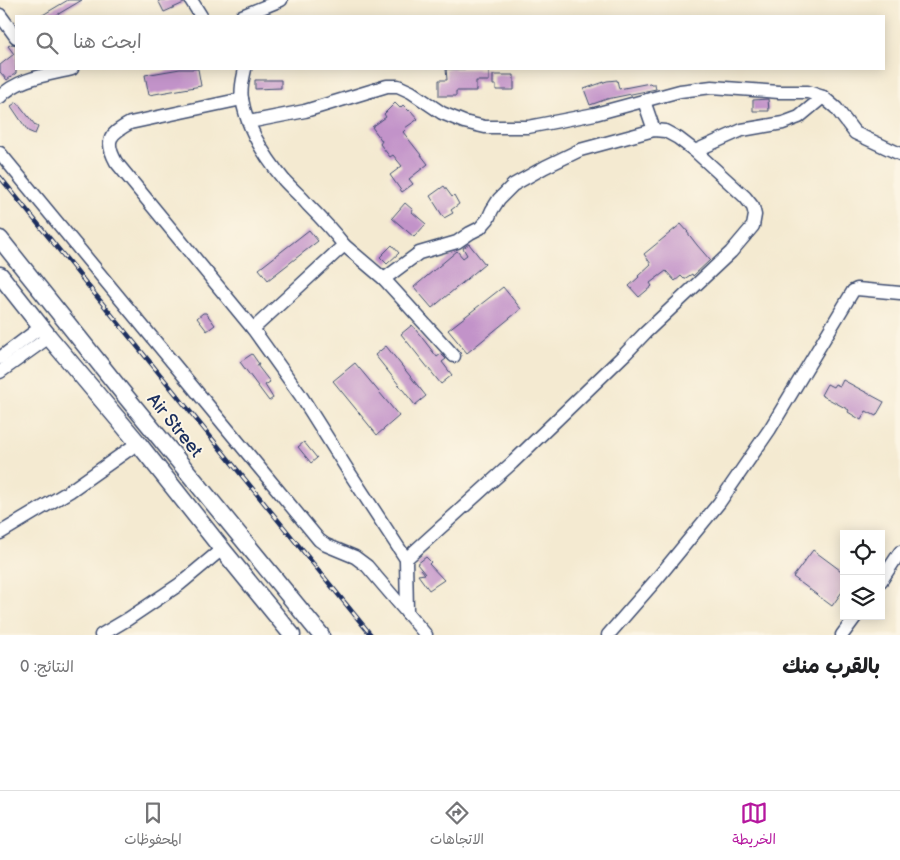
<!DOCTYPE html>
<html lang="ar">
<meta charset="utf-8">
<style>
:root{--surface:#fff;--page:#f2f2f2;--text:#202124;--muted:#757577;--line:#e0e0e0;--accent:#b5179e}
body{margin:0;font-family:"Balsamiq Sans","Playpen Sans Arabic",sans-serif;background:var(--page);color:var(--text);direction:rtl}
.controls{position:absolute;right:15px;bottom:15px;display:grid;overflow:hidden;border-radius:0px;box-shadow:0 2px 12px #0003}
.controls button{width:45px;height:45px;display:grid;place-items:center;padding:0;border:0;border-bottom:1px solid var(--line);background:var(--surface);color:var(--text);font:25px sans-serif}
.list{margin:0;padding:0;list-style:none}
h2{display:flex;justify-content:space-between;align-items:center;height:65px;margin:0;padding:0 20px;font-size:21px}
h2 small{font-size:16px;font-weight:400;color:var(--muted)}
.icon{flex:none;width:28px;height:28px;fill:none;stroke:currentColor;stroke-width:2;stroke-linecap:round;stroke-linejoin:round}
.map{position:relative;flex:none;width:900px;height:635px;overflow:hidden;direction:ltr}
.search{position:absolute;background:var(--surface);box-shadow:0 2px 12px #0003;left:15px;right:15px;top:15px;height:55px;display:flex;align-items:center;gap:12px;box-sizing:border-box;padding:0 18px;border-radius:0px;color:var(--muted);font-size:19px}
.sheet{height:155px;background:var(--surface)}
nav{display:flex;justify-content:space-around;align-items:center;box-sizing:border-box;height:70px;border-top:1px solid var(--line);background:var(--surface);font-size:14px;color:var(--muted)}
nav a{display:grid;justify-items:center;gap:2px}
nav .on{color:var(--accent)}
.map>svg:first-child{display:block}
.building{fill:#c293c9}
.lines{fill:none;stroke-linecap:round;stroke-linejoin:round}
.minor-casing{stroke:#3c4b6f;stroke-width:15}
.major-casing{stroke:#3c4b6f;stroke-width:19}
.minor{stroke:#fff;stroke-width:12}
.major{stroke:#fff;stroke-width:16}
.rail-casing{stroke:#1b2f5e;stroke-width:4.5}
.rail{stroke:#fcf5e5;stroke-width:2.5;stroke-dasharray:8;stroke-linecap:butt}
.labels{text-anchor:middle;stroke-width:4;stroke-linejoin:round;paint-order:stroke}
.street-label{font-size:18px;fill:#1b2f5e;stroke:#fcf5e5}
</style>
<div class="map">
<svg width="900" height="635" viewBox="0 0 900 635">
<rect width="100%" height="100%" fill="#fcf5e5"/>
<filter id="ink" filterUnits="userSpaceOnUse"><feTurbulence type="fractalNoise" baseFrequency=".02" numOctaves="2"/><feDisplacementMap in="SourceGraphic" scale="10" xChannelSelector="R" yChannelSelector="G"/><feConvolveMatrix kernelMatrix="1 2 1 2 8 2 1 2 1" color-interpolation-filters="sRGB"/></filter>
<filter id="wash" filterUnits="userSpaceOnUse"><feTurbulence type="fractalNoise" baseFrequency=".0096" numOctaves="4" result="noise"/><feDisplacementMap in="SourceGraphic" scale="20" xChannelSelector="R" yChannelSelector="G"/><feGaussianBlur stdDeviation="1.12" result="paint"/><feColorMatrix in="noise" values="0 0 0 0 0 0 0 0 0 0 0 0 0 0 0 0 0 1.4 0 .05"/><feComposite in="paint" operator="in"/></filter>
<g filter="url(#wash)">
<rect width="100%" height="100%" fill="#f4ead1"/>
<g id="blocks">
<g class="building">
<path d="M68 0H82L55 16H41Z"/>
<path d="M158 0H183L184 3 164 12Z"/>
<path d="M12 44 16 45V73L7 80 0 72V65L14 54 8 46Z"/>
<path d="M180 69H198L201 86 149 95 145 75Z"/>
<path d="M446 69H489V81H476V91H456V96H439V80H447Z"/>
<path d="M493 75H514V90H496V85H493Z"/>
<path d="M255 80H281V88L255 89Z"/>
<path d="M617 80 619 89 650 83 651 84H655L656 89 607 99 590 105 584 89 607 81Z"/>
<path d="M768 99 769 111H753V100Z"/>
<path d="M17 102 35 125 38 127 35 134 28 131 11 106Z"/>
<path d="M395 103 400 108 403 105 409 111 410 110 418 119 405 128 406 129 403 132 428 164 409 179 413 184 402 192 390 175 402 166 393 155 390 157 380 144 382 141 372 127 386 117 384 114Z"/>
<path d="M444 186 452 197 454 195 459 204 451 210 453 213 444 218 430 196Z"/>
<path d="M405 203 413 210 412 212 426 224 414 237 392 218Z"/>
<path d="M681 224 688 232H687L697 245 710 260 693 276 692 274 684 279 681 276 675 281 666 271 650 283 652 286 639 297 629 286 639 277 638 276 651 264 644 254Z"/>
<path d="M309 230 318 241 268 280 259 269Z"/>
<path d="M469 244 485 264 432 308 414 287 457 251 463 258 467 255 463 248Z"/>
<path d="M392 245 399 253 387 264 380 257Z"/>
<path d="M503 287 521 309 467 353 448 330Z"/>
<path d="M203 313H206L215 325 207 331 197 318Z"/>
<path d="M412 325 437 357 441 354 446 359 442 362 452 375 441 384 401 334Z"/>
<path d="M386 346 426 396 415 405 375 355Z"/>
<path d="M252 354 259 364 257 365 270 382 265 385 273 398 269 401 240 362Z"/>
<path d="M355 363 399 416 377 435 333 381Z"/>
<path d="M843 380 884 402 876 416 866 411 861 420 848 412 849 410 821 395 827 384 833 387 835 384 840 386Z"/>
<path d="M304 442 317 458 311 463 298 447Z"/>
<path d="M813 550 844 573V589L832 606 793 577Z"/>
<path d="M426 557 431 562 429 564 444 580 429 590 418 575 425 574 417 564Z"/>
</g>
</g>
</g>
<g filter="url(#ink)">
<use href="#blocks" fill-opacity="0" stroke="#3c4b6f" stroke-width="1"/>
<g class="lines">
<defs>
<g id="minor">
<path d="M191 0 201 16"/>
<path d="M0 15 16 37"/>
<path d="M242 16 281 0"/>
<path d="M245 69C243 79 240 89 242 99 247 128 265 157 284 180 292 189 301 196 308 205 321 218 333 231 344 245L253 329"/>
<path d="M0 97C18 78 48 75 72 69"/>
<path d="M242 99 130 123C110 134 104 140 116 162L253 329 301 396 349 472 406 559 407 613"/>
<path d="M644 101 654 130"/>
<path d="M249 122 305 111 387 86H398L411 92 442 113 464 122 485 127H528L595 114 680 91 712 87 779 92H808L823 97 836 108 855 133 900 154"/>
<path d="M695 151 742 130 783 123 799 117 823 97"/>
<path d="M0 153 319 540 326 545 355 557 367 566 426 635"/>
<path d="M344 245 384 279 454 356"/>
<path d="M384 279 419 253 457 242 470 233 480 228 488 219 492 210 499 199 513 185 545 167 580 150 654 130 665 131 678 138 695 151 745 197 753 207 755 215 753 226 731 252 645 333 625 354 512 463 406 559"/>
<path d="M0 358 41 327"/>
<path d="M0 372 49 337"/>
<path d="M0 533 70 491 138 443"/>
<path d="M881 581 900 552"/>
<path d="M101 635 128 619 180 584 222 549"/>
<path d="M608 635 656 580 719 503 770 429 853 291 857 289 900 293"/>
<path d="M842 635 856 616"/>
</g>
<g id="major">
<path d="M0 239 127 398 321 635"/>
<path d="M0 275 49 337 138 443 222 549 292 635"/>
</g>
</defs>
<use href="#minor" class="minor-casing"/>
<use href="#major" class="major-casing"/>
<use href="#minor" class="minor"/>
<use href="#major" class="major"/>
<defs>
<path id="rail" d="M0 177 371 635"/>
</defs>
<use href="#rail" class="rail-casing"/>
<use href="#rail" class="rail"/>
</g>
</g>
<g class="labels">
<g class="street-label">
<text transform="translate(175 425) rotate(51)" y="6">Air Street</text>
</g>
</g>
</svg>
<div class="controls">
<button><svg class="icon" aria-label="locate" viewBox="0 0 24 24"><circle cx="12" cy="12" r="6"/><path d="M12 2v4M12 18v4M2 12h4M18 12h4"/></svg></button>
<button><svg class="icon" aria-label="layers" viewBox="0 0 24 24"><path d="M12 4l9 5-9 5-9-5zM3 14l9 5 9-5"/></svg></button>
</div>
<div class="search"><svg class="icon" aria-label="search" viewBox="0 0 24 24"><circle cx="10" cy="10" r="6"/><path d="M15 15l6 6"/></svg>ابحث هنا</div>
</div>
<section class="sheet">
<h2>بالقرب منك<small>النتائج: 0</small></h2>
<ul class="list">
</ul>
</section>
<nav>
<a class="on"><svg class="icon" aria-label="map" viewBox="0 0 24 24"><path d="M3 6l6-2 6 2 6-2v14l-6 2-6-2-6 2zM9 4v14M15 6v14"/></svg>الخريطة</a>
<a><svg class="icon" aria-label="directions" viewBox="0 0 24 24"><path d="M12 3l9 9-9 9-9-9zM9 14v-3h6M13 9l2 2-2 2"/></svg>الاتجاهات</a>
<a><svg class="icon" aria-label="saved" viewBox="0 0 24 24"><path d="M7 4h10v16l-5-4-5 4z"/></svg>المحفوظات</a>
</nav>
